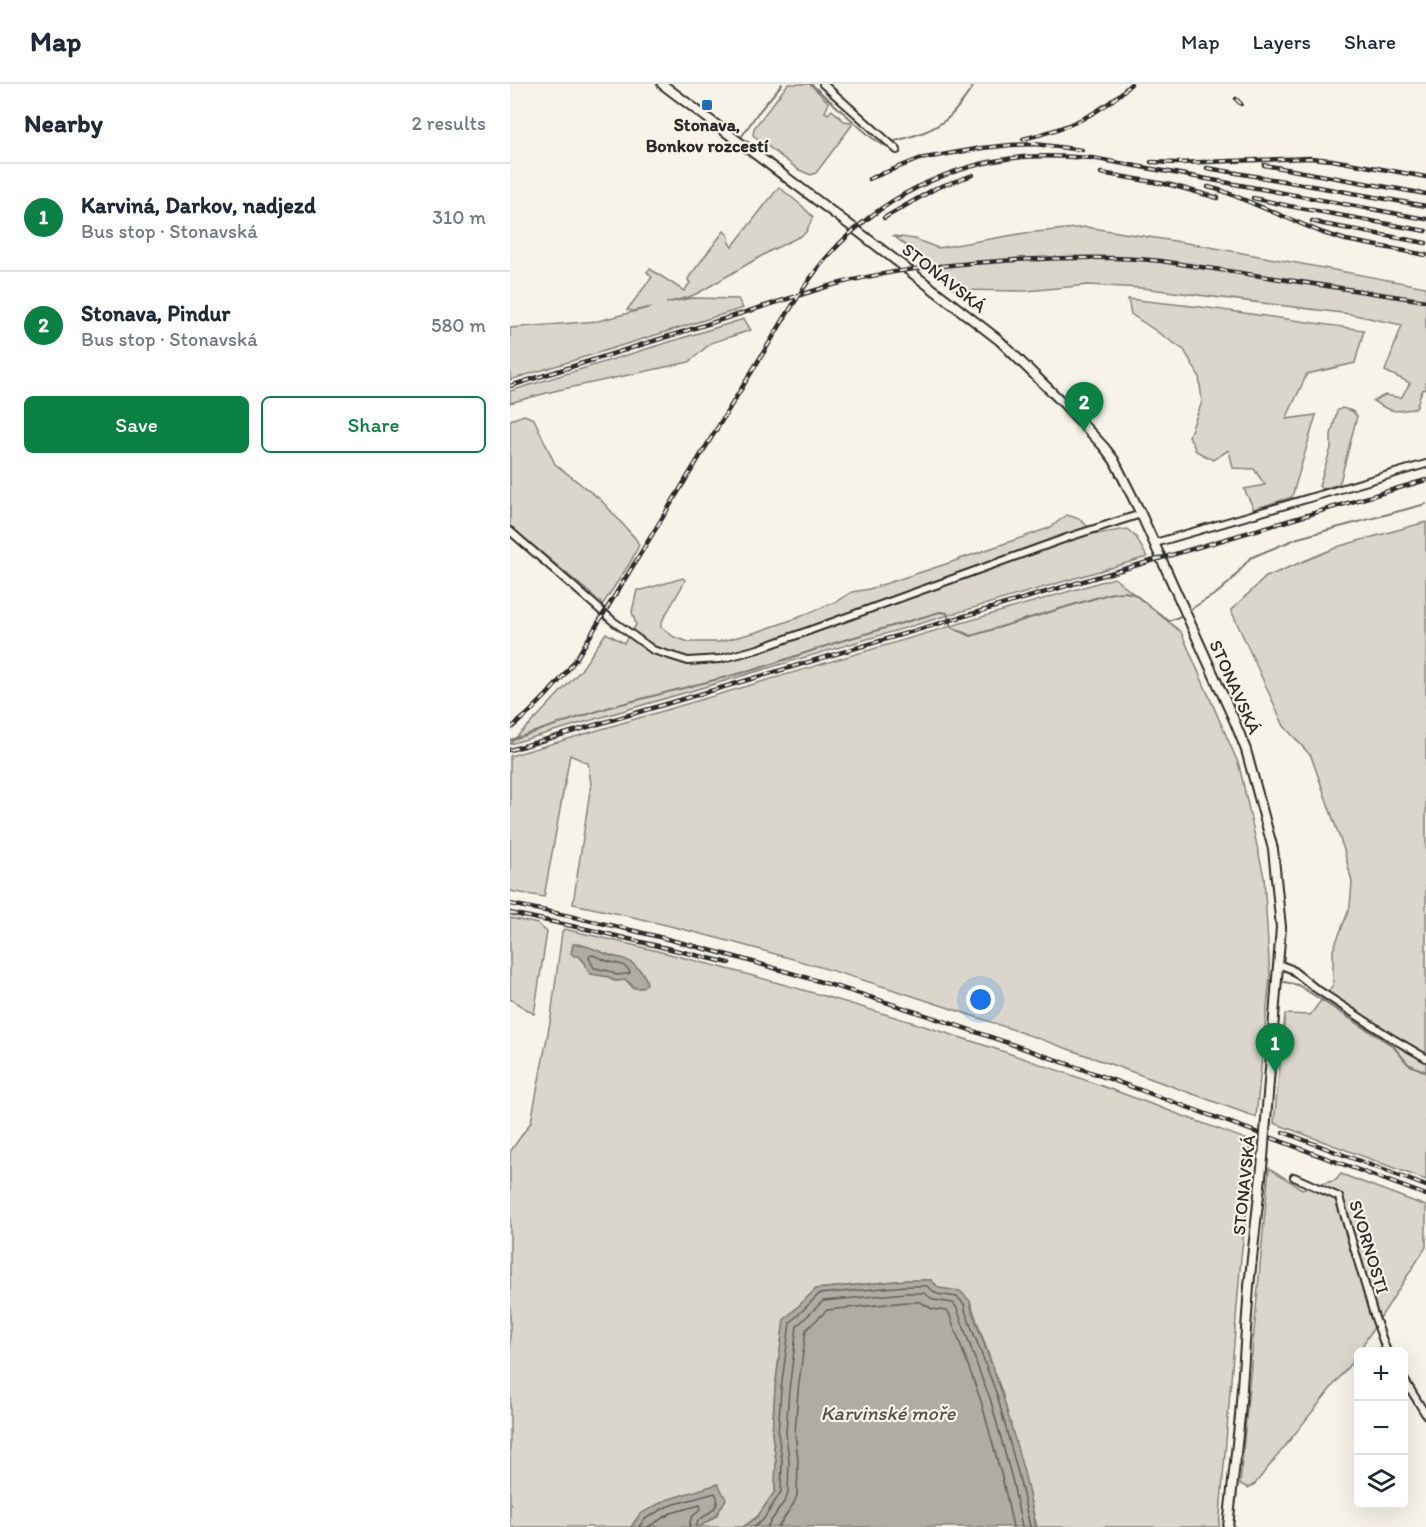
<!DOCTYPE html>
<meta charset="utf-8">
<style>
:root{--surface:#fff;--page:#f6f6f7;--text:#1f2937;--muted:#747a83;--line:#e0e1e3;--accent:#0b8043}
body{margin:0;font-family:Itim,sans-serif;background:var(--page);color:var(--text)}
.controls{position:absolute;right:18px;bottom:18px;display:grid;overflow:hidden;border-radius:9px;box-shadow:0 6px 24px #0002}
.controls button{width:54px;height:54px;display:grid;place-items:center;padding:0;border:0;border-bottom:2px solid var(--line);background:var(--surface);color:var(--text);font:30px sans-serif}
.you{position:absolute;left:471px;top:916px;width:21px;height:21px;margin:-15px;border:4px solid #fff;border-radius:50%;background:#1a73e8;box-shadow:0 0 0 9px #1a73e833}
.badge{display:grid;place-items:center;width:39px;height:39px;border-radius:50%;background:var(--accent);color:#fff;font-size:20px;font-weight:700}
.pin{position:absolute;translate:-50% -50px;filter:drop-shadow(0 2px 3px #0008)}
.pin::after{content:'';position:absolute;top:32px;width:21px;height:18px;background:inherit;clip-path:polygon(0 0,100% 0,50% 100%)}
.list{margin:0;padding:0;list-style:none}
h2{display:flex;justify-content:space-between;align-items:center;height:78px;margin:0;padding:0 24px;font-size:26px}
h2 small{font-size:20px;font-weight:400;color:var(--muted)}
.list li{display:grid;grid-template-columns:39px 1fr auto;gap:18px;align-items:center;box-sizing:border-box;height:108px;padding:0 24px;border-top:2px solid var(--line)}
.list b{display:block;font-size:22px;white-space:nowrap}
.list p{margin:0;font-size:20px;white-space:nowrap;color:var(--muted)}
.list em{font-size:20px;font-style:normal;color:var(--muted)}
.actions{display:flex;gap:12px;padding:18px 24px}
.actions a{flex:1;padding:14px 0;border:2px solid var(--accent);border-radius:9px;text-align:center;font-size:21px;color:var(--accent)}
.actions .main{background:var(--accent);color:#fff}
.icon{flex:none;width:33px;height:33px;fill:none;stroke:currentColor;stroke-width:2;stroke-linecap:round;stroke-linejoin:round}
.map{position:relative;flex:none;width:916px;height:1443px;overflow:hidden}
header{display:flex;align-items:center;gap:36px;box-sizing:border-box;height:84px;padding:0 30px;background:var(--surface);border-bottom:2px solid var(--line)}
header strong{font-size:28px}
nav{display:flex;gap:33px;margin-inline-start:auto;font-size:21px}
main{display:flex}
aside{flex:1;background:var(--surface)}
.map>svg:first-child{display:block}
.green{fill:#dad6cc;stroke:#82807c;stroke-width:1.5;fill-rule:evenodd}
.water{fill:#afaca4;stroke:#7a7874;stroke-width:1.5}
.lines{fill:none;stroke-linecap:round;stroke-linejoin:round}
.shore{stroke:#605f5b;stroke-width:1.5}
.stream{stroke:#7a7874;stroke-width:2}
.minor-casing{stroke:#2b2b2b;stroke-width:10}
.tertiary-casing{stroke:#2b2b2b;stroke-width:12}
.minor{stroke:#f7f3e8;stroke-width:6}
.tertiary{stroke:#f7f3e8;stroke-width:8}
.rail-casing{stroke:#2b2b2b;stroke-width:4.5}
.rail{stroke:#f7f3e8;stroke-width:2;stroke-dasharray:7;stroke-linecap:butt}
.tertiary-bridge-casing{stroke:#2b2b2b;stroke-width:12;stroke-linecap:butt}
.tertiary-bridge{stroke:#f7f3e8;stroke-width:8}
.poi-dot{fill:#1f6fb2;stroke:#f7f3e8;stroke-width:2}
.labels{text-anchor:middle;stroke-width:4.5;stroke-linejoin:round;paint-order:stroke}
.poi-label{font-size:18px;font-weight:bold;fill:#2b2b2b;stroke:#f7f3e8}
.street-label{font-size:18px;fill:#2b2b2b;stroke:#f7f3e8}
.water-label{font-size:20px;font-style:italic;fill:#53524f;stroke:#f7f3e8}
</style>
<header>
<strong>Map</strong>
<nav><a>Map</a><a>Layers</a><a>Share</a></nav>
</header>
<main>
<aside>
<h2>Nearby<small>2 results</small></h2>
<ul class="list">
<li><span class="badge">1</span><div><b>Karviná, Darkov, nadjezd</b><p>Bus stop · Stonavská</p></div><em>310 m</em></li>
<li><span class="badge">2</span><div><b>Stonava, Pindur</b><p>Bus stop · Stonavská</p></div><em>580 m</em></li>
</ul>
<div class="actions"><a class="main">Save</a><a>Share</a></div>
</aside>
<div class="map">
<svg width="916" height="1443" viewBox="0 0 916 1443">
<rect width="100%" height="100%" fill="#f7f3e8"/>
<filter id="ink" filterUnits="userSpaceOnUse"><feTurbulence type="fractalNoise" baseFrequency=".0167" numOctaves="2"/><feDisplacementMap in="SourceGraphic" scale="12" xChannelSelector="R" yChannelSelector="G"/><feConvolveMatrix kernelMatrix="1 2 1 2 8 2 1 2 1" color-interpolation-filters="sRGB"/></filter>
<g filter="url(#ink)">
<g class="green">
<path d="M278 0H300L318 18V21L315 28 318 30 322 26 334 37 341 38 342 41 306 89 301 91 289 86 243 51 244 44Z"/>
<path d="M269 103 291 121 303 133 296 148 293 151 260 167 190 208 179 213 156 219 182 214 228 215 233 224 0 296V244L88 237 142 223 123 227 117 226 142 193 137 188 140 185 174 207 180 199 178 196 179 193 214 147C219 151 220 153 219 159L222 163Z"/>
<path d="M576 143 689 161 916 203V305L912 306 906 324C885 329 881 328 863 317L875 311 891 314 900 299 875 287 892 241 840 230 632 204 578 201 516 207 445 206 411 174 384 152 405 155 428 164 515 149Z"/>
<path d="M618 215 691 223 854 246 845 279 797 290 776 335 806 331 782 413 744 425 734 405 755 401 744 385 723 384 719 366 703 376 686 367 679 352 692 318 689 292 674 266 621 230Z"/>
<path d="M234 235 241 246 201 259 179 278 44 307 0 319V307Z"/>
<path d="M832 324 842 327 847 332 830 398 827 401 812 405 809 402 821 364V351L827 327Z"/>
<path d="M14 331 24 335 45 380 91 416 125 454 129 461 120 479 93 520 0 442V336Z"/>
<path d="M557 431 569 435 587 450 617 445 626 453 637 473 0 660V659L28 632 71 586 96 549 114 559 126 541 122 528 127 506H132L173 494 175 496 174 499 151 539V543L164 553 179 558H208L247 548 287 534 327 517 342 508 359 505 433 481 539 444Z"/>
<path d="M916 438V1096L764 1039 775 930 800 931 823 901V866L840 823 842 798 834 766 801 672 774 642 721 526 756 493 830 462Z"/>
<path d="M604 494 671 548 729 681 754 793 760 893 746 1033C522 951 297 868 63 820L81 700 78 679 60 671 34 813 0 807V672Z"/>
<path d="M0 834 28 840 37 848 24 930 0 915Z"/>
<path d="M54 845C189 875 321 912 452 954 549 985 644 1021 738 1056L743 1073 731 1173 709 1443H527L492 1309 460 1217 429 1204 421 1196H396L306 1205 274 1236 265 1305 262 1350 266 1376 265 1407 248 1432 233 1443H189L206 1432 130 1430 121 1443H0V1068L21 1038 41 933 52 848ZM69 860 121 879 133 889 132 904H123L116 896 106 897 102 896 99 893 78 887 75 879 69 872Z"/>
<path d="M759 1084 792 1105 826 1096 831 1090 916 1122V1163L841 1279 745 1400 738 1404 730 1400Z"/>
</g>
<g class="water">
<path d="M63 860C74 859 88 867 99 871 103 873 108 873 112 874 123 878 136 889 137 900 125 908 125 903 116 896L106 897 102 896 99 893 81 890 78 887 75 879 69 872H64L61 869Z"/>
<path d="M396 1196H421L429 1204 450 1207 460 1217 462 1227 492 1309 515 1392 526 1443H233L248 1432 265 1407 266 1376 262 1350 265 1305 274 1236 306 1205Z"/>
<path d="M208 1400 216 1415 206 1432 189 1443H121L130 1430 156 1416Z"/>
</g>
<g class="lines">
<g class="shore">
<path d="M83 871 97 877 113 881 119 886 120 889 118 890 106 891 100 887 84 884 79 874 80 872Z"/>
<path d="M129 1443 135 1435 158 1422 205 1409C214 1422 197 1430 188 1437L186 1443"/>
<path d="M138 1443 161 1429 190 1421 191 1425 181 1434 179 1443"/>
<path d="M244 1443 253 1436 271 1408 272 1376 268 1350 271 1305 280 1239 309 1210 396 1202H417L427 1210 447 1213 454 1220 456 1229 487 1311 509 1393 520 1443"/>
<path d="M257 1443 276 1415 278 1409 279 1376 276 1349 279 1306 287 1242 313 1217 396 1209H414L424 1216 443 1219 447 1224 472 1295 480 1314 502 1395 512 1443"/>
<path d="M268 1443 284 1419 287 1411 288 1376 285 1349 288 1307 296 1246 317 1226 397 1218H410L422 1225 437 1227 439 1229 471 1317 493 1397 503 1443"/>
</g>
<g class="stream">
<path d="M301 0 361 53 373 61"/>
<path d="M232 52 247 30 272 0"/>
<path d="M385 57C404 52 423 47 438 34 448 25 457 11 465 0"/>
<path d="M681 525 707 509 721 497 740 474 788 454 916 420"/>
<path d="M0 656 100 623 247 585 331 557 430 528 437 529 441 543 461 552 602 509 614 508 624 510 659 537 671 532"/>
<path d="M770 897 788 901 883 962 898 980 916 988"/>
</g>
<defs>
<g id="minor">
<path d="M313 0 387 66"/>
<path d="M0 447 103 537 143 566 178 577 210 575 248 565 559 453 631 430"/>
<path d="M645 459 916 380"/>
<path d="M768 880 781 885 805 904 880 953 916 974"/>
<path d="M784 1093 829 1113 864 1231 877 1268"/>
<path d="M894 1295 916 1331"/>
</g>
<g id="tertiary">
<path d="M152 0 345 145 489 256 554 320 594 363 604 376 631 430 724 636 736 666 763 765 771 843 756 1036"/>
<path d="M718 1443 730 1332 739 1202 753 1074"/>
</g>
</defs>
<use href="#minor" class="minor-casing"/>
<use href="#tertiary" class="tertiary-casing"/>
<use href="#minor" class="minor"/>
<use href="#tertiary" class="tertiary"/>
<defs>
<g id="rail">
<path d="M726 15 731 20"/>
<path d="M513 55C555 45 589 32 621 0"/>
<path d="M641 78 667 79 800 74 822 76 916 93"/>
<path d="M754 81 916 110"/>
<path d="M697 84 785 99 916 122"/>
<path d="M591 89 661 101 708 114"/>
<path d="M359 95 409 75 472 64 501 61 525 60 572 66"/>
<path d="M698 103 713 107 813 149 836 156 916 171"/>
<path d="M743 114 779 122 916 147"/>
<path d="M374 134 426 104 463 91"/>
<path d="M802 137 813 140 916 159"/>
<path d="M0 302 319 202C381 185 442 180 505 176 555 174 601 172 651 177L916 217"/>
<path d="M0 645C25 625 47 602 66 575L277 230C290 210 302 189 319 171 369 115 438 80 513 73 536 71 559 73 582 74L916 135"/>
<path d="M0 666 916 396"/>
<path d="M0 820C221 862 433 934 644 1011 735 1044 825 1077 916 1111"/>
<path d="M0 829 81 846 219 879"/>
<path d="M773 1048 916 1102"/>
</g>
</defs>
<use href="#rail" class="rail-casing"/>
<use href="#rail" class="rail"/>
<defs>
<path id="tertiary-bridge" d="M753 1074 756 1036"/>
</defs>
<use href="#tertiary-bridge" class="tertiary-bridge-casing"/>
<use href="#tertiary-bridge" class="tertiary-bridge"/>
</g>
</g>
<rect class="poi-dot" x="191" y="15" width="12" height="12" rx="3"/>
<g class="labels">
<g class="poi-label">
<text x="197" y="47">Stonava,<tspan x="197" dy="21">Bonkov rozcestí</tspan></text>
</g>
<g class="street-label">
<text transform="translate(434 194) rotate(38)" y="6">STONAVSKÁ</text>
<text transform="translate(725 603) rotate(66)" y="6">STONAVSKÁ</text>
<text transform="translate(734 1101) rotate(-84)" y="6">STONAVSKÁ</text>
<text transform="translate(859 1163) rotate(73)" y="6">SVORNOSTI</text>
</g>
<g class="water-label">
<text x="378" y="1336">Karvinské moře</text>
</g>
</g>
</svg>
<div class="controls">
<button>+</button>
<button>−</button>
<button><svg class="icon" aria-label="layers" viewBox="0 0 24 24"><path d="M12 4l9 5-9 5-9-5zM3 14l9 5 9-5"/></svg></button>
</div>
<div class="you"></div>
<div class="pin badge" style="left:765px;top:989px">1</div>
<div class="pin badge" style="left:574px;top:348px">2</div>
</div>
</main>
